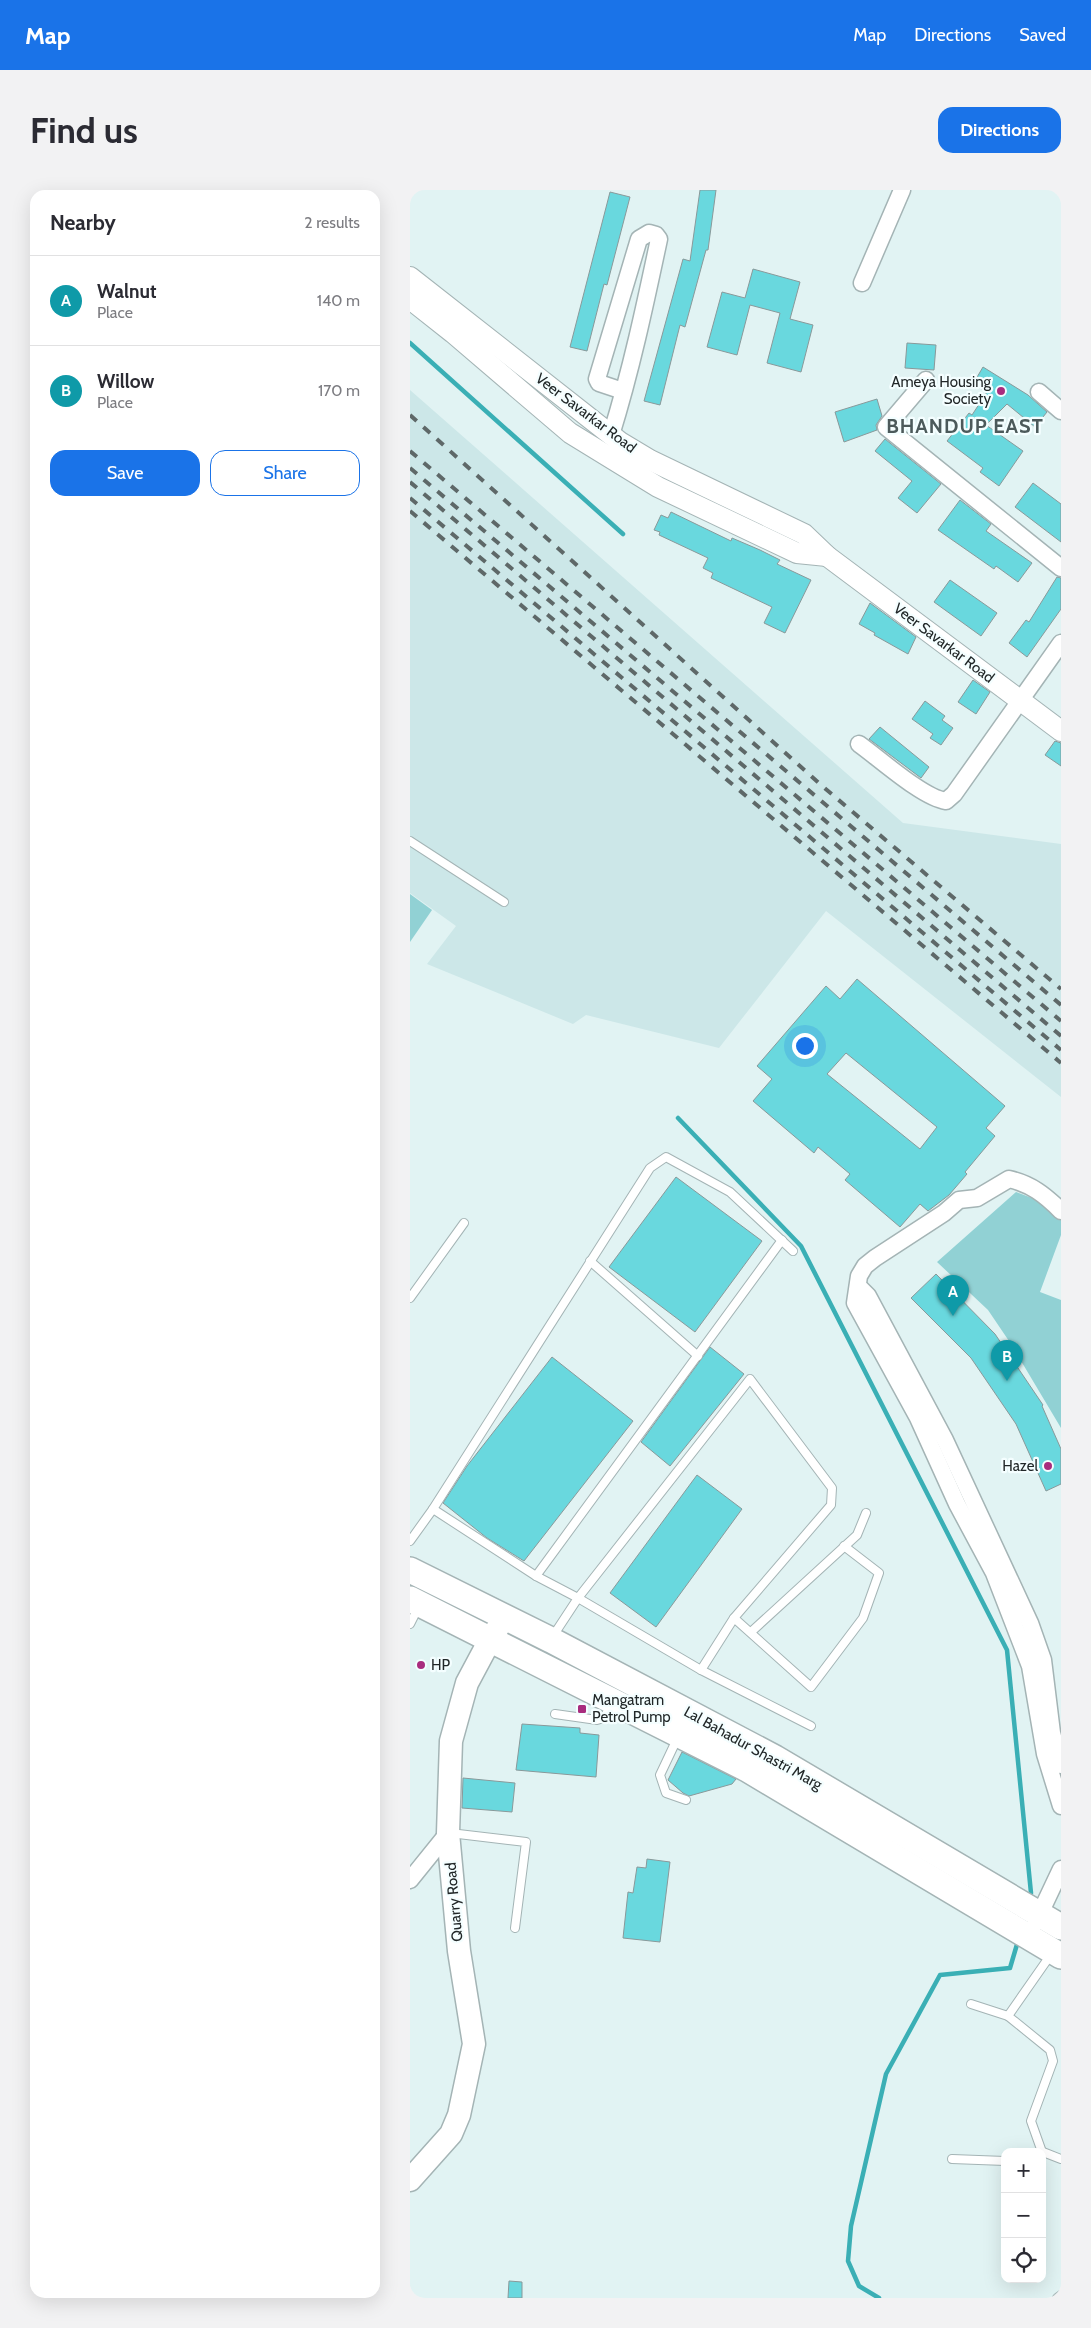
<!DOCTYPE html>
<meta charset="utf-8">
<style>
:root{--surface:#fff;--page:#f2f2f3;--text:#2b2b33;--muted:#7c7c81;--line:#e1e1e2;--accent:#1a73e8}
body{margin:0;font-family:Cabin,sans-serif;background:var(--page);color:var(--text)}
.controls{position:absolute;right:15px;bottom:15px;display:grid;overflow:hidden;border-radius:10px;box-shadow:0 5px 20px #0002}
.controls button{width:45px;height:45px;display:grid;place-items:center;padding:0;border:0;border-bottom:1px solid var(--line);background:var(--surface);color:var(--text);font:25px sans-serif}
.you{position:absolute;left:394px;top:855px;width:18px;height:18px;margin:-12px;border:4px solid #fff;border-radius:50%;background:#1a73e8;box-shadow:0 0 0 8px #1a73e833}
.badge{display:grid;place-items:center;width:32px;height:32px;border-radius:50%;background:var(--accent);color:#fff;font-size:16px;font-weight:700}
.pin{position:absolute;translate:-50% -41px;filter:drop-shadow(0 1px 2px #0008)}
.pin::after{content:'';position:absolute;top:26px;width:18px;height:15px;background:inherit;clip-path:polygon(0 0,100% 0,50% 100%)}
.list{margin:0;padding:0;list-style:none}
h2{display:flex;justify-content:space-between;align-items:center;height:65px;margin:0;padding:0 20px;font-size:21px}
h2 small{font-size:16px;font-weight:400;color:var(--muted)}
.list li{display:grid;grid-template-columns:32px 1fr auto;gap:15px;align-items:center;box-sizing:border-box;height:90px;padding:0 20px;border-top:1px solid var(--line)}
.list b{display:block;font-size:19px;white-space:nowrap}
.list p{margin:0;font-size:16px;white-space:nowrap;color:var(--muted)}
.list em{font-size:16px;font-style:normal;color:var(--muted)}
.actions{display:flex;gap:10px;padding:15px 20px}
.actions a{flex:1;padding:11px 0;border:1px solid var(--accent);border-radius:15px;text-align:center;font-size:18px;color:var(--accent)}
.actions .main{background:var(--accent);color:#fff}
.icon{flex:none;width:28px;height:28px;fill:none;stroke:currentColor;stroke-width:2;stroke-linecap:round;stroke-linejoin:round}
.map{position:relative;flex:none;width:651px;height:2108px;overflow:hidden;border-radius:15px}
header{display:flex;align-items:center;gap:30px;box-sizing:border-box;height:70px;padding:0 25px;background:var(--accent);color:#fff}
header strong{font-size:24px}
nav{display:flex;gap:28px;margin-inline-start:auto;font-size:18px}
.intro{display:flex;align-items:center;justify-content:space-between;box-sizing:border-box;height:120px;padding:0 30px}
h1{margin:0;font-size:35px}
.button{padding:12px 22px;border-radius:15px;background:var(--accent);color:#fff;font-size:18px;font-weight:700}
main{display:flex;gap:30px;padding:0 30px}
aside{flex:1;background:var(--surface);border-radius:15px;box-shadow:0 5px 20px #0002}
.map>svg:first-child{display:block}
.built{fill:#cce7e8}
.green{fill:#91d1d4}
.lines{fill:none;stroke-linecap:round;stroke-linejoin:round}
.stream{stroke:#3aafb5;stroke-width:4.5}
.building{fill:#69d8de;stroke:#89999a;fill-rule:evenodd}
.service-casing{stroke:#a4b4b5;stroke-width:10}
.minor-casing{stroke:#a4b4b5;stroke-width:19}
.tertiary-casing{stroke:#a4b4b5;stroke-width:22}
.secondary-casing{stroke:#a4b4b5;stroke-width:25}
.primary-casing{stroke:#a4b4b5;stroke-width:28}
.service{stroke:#fff;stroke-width:8}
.minor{stroke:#fff;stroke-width:16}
.tertiary{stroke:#fff;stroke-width:20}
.secondary{stroke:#fff;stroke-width:22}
.primary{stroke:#fff;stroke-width:25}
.rail{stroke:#5e6868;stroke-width:4;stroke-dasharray:9 9;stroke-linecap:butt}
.poi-dot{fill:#a82c7e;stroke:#f4feff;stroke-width:2}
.labels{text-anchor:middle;stroke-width:4.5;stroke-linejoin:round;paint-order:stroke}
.poi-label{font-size:15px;fill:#212728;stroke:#f4feff;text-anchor:end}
.street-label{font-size:15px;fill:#212728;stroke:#f4feff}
.district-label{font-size:20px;font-weight:bold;letter-spacing:1px;fill:#4c5a5b;stroke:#f4feff}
</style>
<header>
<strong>Map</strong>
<nav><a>Map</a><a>Directions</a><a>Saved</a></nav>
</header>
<div class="intro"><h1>Find us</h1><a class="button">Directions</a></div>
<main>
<aside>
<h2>Nearby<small>2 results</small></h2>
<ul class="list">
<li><span class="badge" style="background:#0f9aa8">A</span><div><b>Walnut</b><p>Place</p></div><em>140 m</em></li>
<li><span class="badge" style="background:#0f9aa8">B</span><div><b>Willow</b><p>Place</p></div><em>170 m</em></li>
</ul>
<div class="actions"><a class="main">Save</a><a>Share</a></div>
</aside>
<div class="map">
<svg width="651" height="2108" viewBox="0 0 651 2108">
<rect width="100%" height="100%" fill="#e1f3f3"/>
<path class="built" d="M0 200 493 633 651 654V907L416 721 309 858 176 825 163 834 17 774 46 736 0 703Z"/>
<g class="green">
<path d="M0 704 22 720 0 752Z"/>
<path d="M606 1002 651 1019V1045L630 1102 651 1110V1238L601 1154 578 1120 527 1072Z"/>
</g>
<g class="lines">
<g class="stream">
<path d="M0 153 213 344"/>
<path d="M268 928 391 1056 597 1460 621 1703 619 1709"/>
<path d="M469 2108 449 2096 438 2071 441 2036 476 1884 530 1785 600 1778 608 1751"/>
</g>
</g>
<g class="building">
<path d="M290 0H306L298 60H296L275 137 270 135 250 215 234 211 273 69 280 71Z"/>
<path d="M200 2 220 7 197 95 194 94 177 161 160 157Z"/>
<path d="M343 79 390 92 380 129 403 135 391 182 357 173 370 123 340 115 327 165 297 157 312 102 335 108Z"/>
<path d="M497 153 526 155 524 180 495 178Z"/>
<path d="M573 177 618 205 637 222 625 237 597 214 576 235 613 261 589 296 570 282 573 278 537 251 559 223 562 225 577 202 563 194Z"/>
<path d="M467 209 472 226 466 235 467 240 434 252 425 222Z"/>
<path d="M475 249 531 294 507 323 488 308 502 291 465 261Z"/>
<path d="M623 293 651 314V352L605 317Z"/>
<path d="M550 310 581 334 576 341 622 373 608 392 586 376 584 379 528 340Z"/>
<path d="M261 322 321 351 322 348 350 360 370 370 367 374 401 390 375 443 354 433 362 417 301 388 303 383 293 378 298 368 249 345 250 342 244 340 251 325 258 328Z"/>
<path d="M647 387 651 388V419L617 467 599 453 616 430 619 432Z"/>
<path d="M540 390 587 423 571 446 524 412Z"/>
<path d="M460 413 506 447 498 464 464 445 465 443 449 434Z"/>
<path d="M563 490 580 502 566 524 548 512Z"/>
<path d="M515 511 535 526 532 530 543 538 531 555 520 548 523 544 502 529Z"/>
<path d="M470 537 519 577 511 588 459 549Z"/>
<path d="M645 551 651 553V576L635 565Z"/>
<path d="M447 789 595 916 576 938 585 946 555 982 557 984 539 1005 518 1021 510 1014 490 1037 435 990 440 984 408 957 404 963 343 911 362 889 347 876 416 796 430 809ZM436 863 527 937 510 959 417 884Z"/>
<path d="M266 987 352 1051 285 1142 199 1077Z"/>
<path d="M526 1084 585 1144 633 1215 632 1216 651 1259V1294L636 1301 606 1234 561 1168 501 1108Z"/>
<path d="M300 1157 334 1184 260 1276 231 1252Z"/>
<path d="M142 1167 223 1231 114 1371 77 1348 33 1313 57 1276Z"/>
<path d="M287 1285 332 1319 246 1437 200 1403Z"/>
<path d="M112 1534 170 1538V1543L189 1545 186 1587 106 1580Z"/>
<path d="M272 1562 326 1589 322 1594 279 1606 273 1603 258 1590Z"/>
<path d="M53 1588 105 1593 102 1622 52 1618Z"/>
<path d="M237 1669 260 1672 250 1752 213 1748 218 1702 223 1703 227 1677 236 1678Z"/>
<path d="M99 2091 112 2092V2108H98Z"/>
</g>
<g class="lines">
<defs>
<g id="service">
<path d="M0 651 94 712"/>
<path d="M383 1061 320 1002 256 967 240 978 23 1319 126 1386 168 1408 291 1480 401 1536"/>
<path d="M180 1071 288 1166"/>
<path d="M0 1108 54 1033"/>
<path d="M0 1351 23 1319"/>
<path d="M126 1386 372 1050"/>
<path d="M324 1428 401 1497 453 1428 469 1383 434 1356"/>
<path d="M0 1434 9 1416"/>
<path d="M341 1442 447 1345 456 1323"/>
<path d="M143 1446 168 1408 340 1189 422 1298 421 1315 324 1428 291 1480"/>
<path d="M145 1524 187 1530 194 1528 201 1515"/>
<path d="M267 1549 250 1585 256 1603 276 1610"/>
<path d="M40 1643 116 1652 105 1738"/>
<path d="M561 1814 598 1826"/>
<path d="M632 1962 621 1931 643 1871 640 1860 598 1826 642 1763"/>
<path d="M633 1962 651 1969"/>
<path d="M542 1969 595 1971"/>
<path d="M647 2108 651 2105"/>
</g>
<g id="minor">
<path d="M452 93 492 0"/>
<path d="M516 190 476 237 651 378"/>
<path d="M629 202 651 221"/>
<path d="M201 245C221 181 235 115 249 49L246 45 239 43 229 49 187 189 189 193 213 201"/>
<path d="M449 554C470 569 513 608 536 611L544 604 651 453"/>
<path d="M651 1021C635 1005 621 994 599 989L567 1008 549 1010 534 1023 465 1068 455 1076 449 1086 445 1113 508 1228 547 1314 584 1383 620 1476 635 1564 651 1616"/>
<path d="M448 1096 458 1106 535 1250 620 1433 633 1470 642 1543 651 1575"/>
<path d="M0 1690 38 1643"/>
<path d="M626 1732 651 1679"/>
</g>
<g id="tertiary">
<path d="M0 87 210 252 240 270 394 344 417 366 651 541"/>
<path d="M0 109 43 143 160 243 248 297 387 363 417 366"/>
</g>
<path id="secondary" d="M0 1990 41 1944 49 1925 64 1854 49 1761 38 1643 41 1551 57 1493 81 1448 95 1427"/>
<g id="primary">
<path d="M0 1380 141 1450 365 1568 651 1737"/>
<path d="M0 1409 337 1579 651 1766"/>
</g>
</defs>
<use href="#service" class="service-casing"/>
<use href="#minor" class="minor-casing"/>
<use href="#tertiary" class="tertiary-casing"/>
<use href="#secondary" class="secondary-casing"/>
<use href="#primary" class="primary-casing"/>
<use href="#service" class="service"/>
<use href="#minor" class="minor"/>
<use href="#tertiary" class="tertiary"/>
<use href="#secondary" class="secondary"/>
<use href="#primary" class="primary"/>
<g class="rail">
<path d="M0 225 411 595 651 799"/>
<path d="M0 261 651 815"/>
<path d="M0 278 651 831"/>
<path d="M0 292 651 846"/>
<path d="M0 308 651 860"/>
<path d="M0 321 651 873"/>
</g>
</g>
<g class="poi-dot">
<circle cx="591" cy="201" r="5"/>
<circle cx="638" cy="1276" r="5"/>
<circle cx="11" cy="1475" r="5"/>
<rect x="167" y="1514" width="10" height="10" rx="2.5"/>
</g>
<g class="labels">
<g class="poi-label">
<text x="581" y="197">Ameya Housing<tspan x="581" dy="17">Society</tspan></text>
<text x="628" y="1281">Hazel</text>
<text x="21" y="1480" text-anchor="start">HP</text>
<text x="182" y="1515" text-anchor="start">Mangatram<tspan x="182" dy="17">Petrol Pump</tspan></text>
</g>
<g class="street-label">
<text transform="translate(176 223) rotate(37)" y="5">Veer Savarkar Road</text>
<text transform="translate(534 453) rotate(37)" y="5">Veer Savarkar Road</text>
<text transform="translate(343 1558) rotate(29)" y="5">Lal Bahadur Shastri Marg</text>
<text transform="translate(44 1712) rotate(-95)" y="5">Quarry Road</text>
</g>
<g class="district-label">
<text x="555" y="243">BHANDUP EAST</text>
</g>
</g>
</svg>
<div class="controls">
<button>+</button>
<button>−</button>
<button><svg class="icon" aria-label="locate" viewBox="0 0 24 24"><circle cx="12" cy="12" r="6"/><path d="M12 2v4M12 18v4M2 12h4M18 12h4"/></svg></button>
</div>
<div class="you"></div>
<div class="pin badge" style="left:543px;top:1126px;background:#0f9aa8">A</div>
<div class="pin badge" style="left:597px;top:1191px;background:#0f9aa8">B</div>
</div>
</main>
